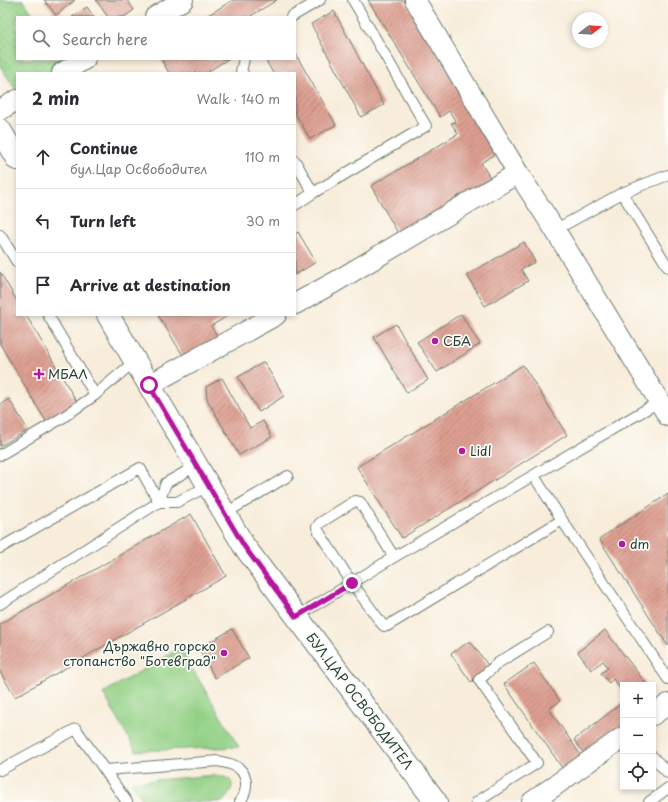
<!DOCTYPE html>
<meta charset="utf-8">
<style>
:root{--surface:#fff;--page:#f2f2f3;--text:#2b2b33;--muted:#7c7c81;--line:#e1e1e2}
body{margin:0;font-family:"Playpen Sans",sans-serif;background:var(--page);color:var(--text)}
.controls{position:absolute;right:12px;bottom:12px;display:grid;overflow:hidden;border-radius:0px;box-shadow:0 2px 6px #0003}
.controls button{width:36px;height:36px;display:grid;place-items:center;padding:0;border:0;border-bottom:1px solid var(--line);background:var(--surface);color:var(--text);font:20px sans-serif}
.compass{position:absolute;left:572px;top:12px;width:36px;height:36px;border-radius:50%;background:var(--surface);box-shadow:0 2px 6px #0003;rotate:73deg}
.stop{position:absolute;width:12px;height:12px;margin:-9px;border:3px solid #b5179e;border-radius:50%;background:#fff}
.stop.end{background:#b5179e;border-color:#fff;box-shadow:0 1px 4px #0008}
.list{margin:0;padding:0;list-style:none}
h2{display:flex;justify-content:space-between;align-items:center;height:52px;margin:0;padding:0 16px;font-size:17px}
h2 small{font-size:13px;font-weight:400;color:var(--muted)}
.list li{display:grid;grid-template-columns:26px 1fr auto;gap:12px;align-items:center;box-sizing:border-box;height:64px;padding:0 16px;border-top:1px solid var(--line)}
.list b{display:block;font-size:15px;white-space:nowrap}
.list p{margin:0;font-size:13px;white-space:nowrap;color:var(--muted)}
.list em{font-size:13px;font-style:normal;color:var(--muted)}
.icon{flex:none;width:22px;height:22px;fill:none;stroke:currentColor;stroke-width:2;stroke-linecap:round;stroke-linejoin:round}
.map{position:relative;flex:none;width:668px;height:802px;overflow:hidden}
.search{position:absolute;background:var(--surface);box-shadow:0 2px 6px #0003;left:16px;top:16px;width:280px;height:44px;display:flex;align-items:center;gap:10px;box-sizing:border-box;padding:0 14px;border-radius:0px;color:var(--muted);font-size:15px}
.panel{position:absolute;background:var(--surface);box-shadow:0 2px 6px #0003;left:16px;top:72px;width:280px;height:244px;border-radius:0px}
.map>svg:first-child{display:block}
.grass{fill:url(#grass-dots);stroke:#5a875e}
.park{fill:#94d187;stroke:#5a875e}
.building{fill:url(#building-hatch)}
.lines{fill:none;stroke-linecap:round;stroke-linejoin:round}
.lane-casing{stroke:#6b7b6e;stroke-width:12}
.street-casing{stroke:#6b7b6e;stroke-width:22}
.secondary-casing{stroke:#6b7b6e;stroke-width:24}
.lane{stroke:#fff;stroke-width:10}
.street{stroke:#fff;stroke-width:20}
.secondary{stroke:#fff;stroke-width:22}
.route{stroke:#b5179e;stroke-width:5}
.poi-dot{fill:#b5179e;stroke:#fdfcf7;stroke-width:1.5}
.labels{text-anchor:middle;stroke-width:3.5;stroke-linejoin:round;paint-order:stroke}
.poi-label{font-size:13px;fill:#1f3d34;stroke:#fdfcf7;text-anchor:start}
.street-label{font-size:13px;fill:#1f3d34;stroke:#fdfcf7}
</style>
<div class="map">
<svg width="668" height="802" viewBox="0 0 668 802">
<defs>
<pattern id="grass-dots" width="8" height="8" patternUnits="userSpaceOnUse"><rect width="8" height="8" fill="#94d187"/><path d="M2 2h.1M6 6h.1" fill="none" stroke="#7fb475" stroke-width="1.8" stroke-linecap="round"/></pattern>
<pattern id="building-hatch" width="6" height="6" patternUnits="userSpaceOnUse"><rect width="6" height="6" fill="#dd9f91"/><path d="M-1 1l2-2M0 6l6-6M5 7l2-2" fill="none" stroke="#b38377"/></pattern>
</defs>
<rect width="100%" height="100%" fill="#fdfcf7"/>
<filter id="ink" filterUnits="userSpaceOnUse"><feTurbulence type="fractalNoise" baseFrequency=".025" numOctaves="2"/><feDisplacementMap in="SourceGraphic" scale="8" xChannelSelector="R" yChannelSelector="G"/><feConvolveMatrix kernelMatrix="1 2 1 2 8 2 1 2 1" color-interpolation-filters="sRGB"/></filter>
<filter id="wash" filterUnits="userSpaceOnUse"><feTurbulence type="fractalNoise" baseFrequency=".012" numOctaves="4" result="noise"/><feDisplacementMap in="SourceGraphic" scale="16" xChannelSelector="R" yChannelSelector="G"/><feGaussianBlur stdDeviation="0.9" result="paint"/><feColorMatrix in="noise" values="0 0 0 0 0 0 0 0 0 0 0 0 0 0 0 0 0 1.4 0 .05"/><feComposite in="paint" operator="in"/></filter>
<g filter="url(#wash)">
<rect width="100%" height="100%" fill="#f8eddb"/>
<path class="grass" d="M0 0H23L35 17H17V59H62L64 62 48 73H17V92L0 66Z"/>
<g class="park">
<path d="M180 648 239 747 136 751 103 693Z"/>
<path d="M216 775C220 776 226 777 229 779 237 785 227 798 222 802H144L131 782Z"/>
</g>
<g id="blocks">
<g class="building">
<path d="M44 0H75L56 15Z"/>
<path d="M96 0H127L134 10 124 17H108Z"/>
<path d="M233 0H277L249 17H205Z"/>
<path d="M368 0H404L473 111 497 153 481 163 495 186 402 240 371 186 458 134 451 123 456 122 449 111 440 117Z"/>
<path d="M87 7 94 17H72Z"/>
<path d="M334 11 384 105 361 117 311 24Z"/>
<path d="M295 53 336 125 310 139 295 113V73H273L265 59H295Z"/>
<path d="M161 59H228L209 71 210 73H169Z"/>
<path d="M298 232 316 262 295 275V234Z"/>
<path d="M524 242 535 262 521 269 528 281 485 306 467 275Z"/>
<path d="M0 272 17 301V315H26L78 404 47 423 0 344Z"/>
<path d="M461 314 480 344 437 372 417 342Z"/>
<path d="M158 315H229L211 326 221 342 187 362Z"/>
<path d="M396 324 428 380 407 393 374 337Z"/>
<path d="M264 362 284 396 259 412 238 377Z"/>
<path d="M523 365 567 435 402 538 357 467Z"/>
<path d="M222 378 250 428 263 421 272 437 239 455 207 399 206 387Z"/>
<path d="M9 399 28 430 0 446V405Z"/>
<path d="M668 494V646L599 539Z"/>
<path d="M191 514 226 576 15 697 0 672V624Z"/>
<path d="M232 629 249 658 215 678 199 649Z"/>
<path d="M605 630 647 685H623V692L613 679 609 683 601 673 608 668 603 661 591 670 578 652Z"/>
<path d="M470 641 490 668 471 682 451 654Z"/>
<path d="M534 663 560 701 549 709 582 757 563 769 504 684Z"/>
<path d="M623 702V726L585 755 574 740Z"/>
</g>
</g>
</g>
<g filter="url(#ink)">
<use href="#blocks" fill-opacity="0" stroke="#6b7b6e" stroke-width="1"/>
<g class="lines">
<defs>
<g id="lane">
<path d="M291 17 320 0"/>
<path d="M243 73 241 71 244 59"/>
<path d="M295 161 313 193"/>
<path d="M622 193 668 267"/>
<path d="M295 205 313 193 426 126 353 0"/>
<path d="M555 230 622 193 668 175"/>
<path d="M0 235 17 262"/>
<path d="M48 315 95 395"/>
<path d="M0 455 62 418 95 395 135 361"/>
<path d="M196 466 166 483 159 502H177L208 486"/>
<path d="M534 476 562 520 668 679"/>
<path d="M224 514 288 476"/>
<path d="M0 548 140 468 159 502 0 604"/>
<path d="M394 557 360 502 355 501 350 504 320 523 317 527 319 532 352 583 382 624 384 626H387L562 520"/>
<path d="M296 617 394 557 650 407 660 403"/>
<path d="M653 757 668 773"/>
<path d="M0 770 76 729 127 802"/>
<path d="M106 770 218 761C222 762 228 763 233 765 249 772 249 789 240 802"/>
<path d="M477 802 537 763 479 680 498 663 548 632"/>
<path d="M649 802 668 788"/>
</g>
<g id="street">
<path d="M415 0 518 173 555 230 668 416"/>
<path d="M155 17 183 0"/>
<path d="M62 73 85 59"/>
<path d="M0 110 17 100"/>
<path d="M295 304 335 282 518 173"/>
<path d="M149 385 276 315"/>
<path d="M653 715 668 704"/>
<path d="M532 802 623 737"/>
</g>
<g id="secondary">
<path d="M0 130 17 159"/>
<path d="M108 315 244 546 436 802"/>
</g>
</defs>
<use href="#lane" class="lane-casing"/>
<use href="#street" class="street-casing"/>
<use href="#secondary" class="secondary-casing"/>
<use href="#lane" class="lane"/>
<use href="#street" class="street"/>
<use href="#secondary" class="secondary"/>
</g>
</g>
<g class="lines" filter="url(#ink)">
<path class="route" d="M149 385 244 546 296 617 352 583"/>
</g>
<g class="poi-dot">
<circle cx="435" cy="341" r="4"/>
<path d="M37 368h4v4h4v4h-4v4h-4v-4h-4v-4h4z"/>
<circle cx="462" cy="451" r="4"/>
<circle cx="622" cy="544" r="4"/>
<circle cx="224" cy="653" r="4"/>
</g>
<g class="labels">
<g class="poi-label">
<text x="443" y="346">СБА</text>
<text x="48" y="379">МБАЛ</text>
<text x="470" y="456">Lidl</text>
<text x="630" y="549">dm</text>
<text x="216" y="651" text-anchor="end">Държавно горско<tspan x="216" dy="15">стопанство "Ботевград"</tspan></text>
</g>
<g class="street-label">
<text transform="translate(360 701) rotate(53)" y="5">БУЛ.ЦАР ОСВОБОДИТЕЛ</text>
</g>
</g>
</svg>
<div class="controls">
<button>+</button>
<button>−</button>
<button><svg class="icon" aria-label="locate" viewBox="0 0 24 24"><circle cx="12" cy="12" r="6"/><path d="M12 2v4M12 18v4M2 12h4M18 12h4"/></svg></button>
</div>
<svg class="compass" viewBox="-18 -18 36 36"><path d="M0-13l5 13h-10z" fill="#e53935"/><path d="M0 13l5-13h-10z" fill="#7c7c81"/></svg>
<div class="stop" style="left:149px;top:385px"></div>
<div class="stop end" style="left:352px;top:583px"></div>
<div class="search"><svg class="icon" aria-label="search" viewBox="0 0 24 24"><circle cx="10" cy="10" r="6"/><path d="M15 15l6 6"/></svg>Search here</div>
<section class="panel">
<h2>2 min<small>Walk · 140 m</small></h2>
<ul class="list">
<li><svg class="icon" aria-label="ahead" viewBox="0 0 24 24"><path d="M12 20V5M6 11l6-6 6 6"/></svg><div><b>Continue</b><p>бул.Цар Освободител</p></div><em>110 m</em></li>
<li><svg class="icon" aria-label="left" viewBox="0 0 24 24"><path d="M17 20v-9H6M10 6l-5 5 5 5"/></svg><div><b>Turn left</b></div><em>30 m</em></li>
<li><svg class="icon" aria-label="arrive" viewBox="0 0 24 24"><path d="M6 21V4h12l-3 4 3 4H6"/></svg><div><b>Arrive at destination</b></div></li>
</ul>
</section>
</div>
